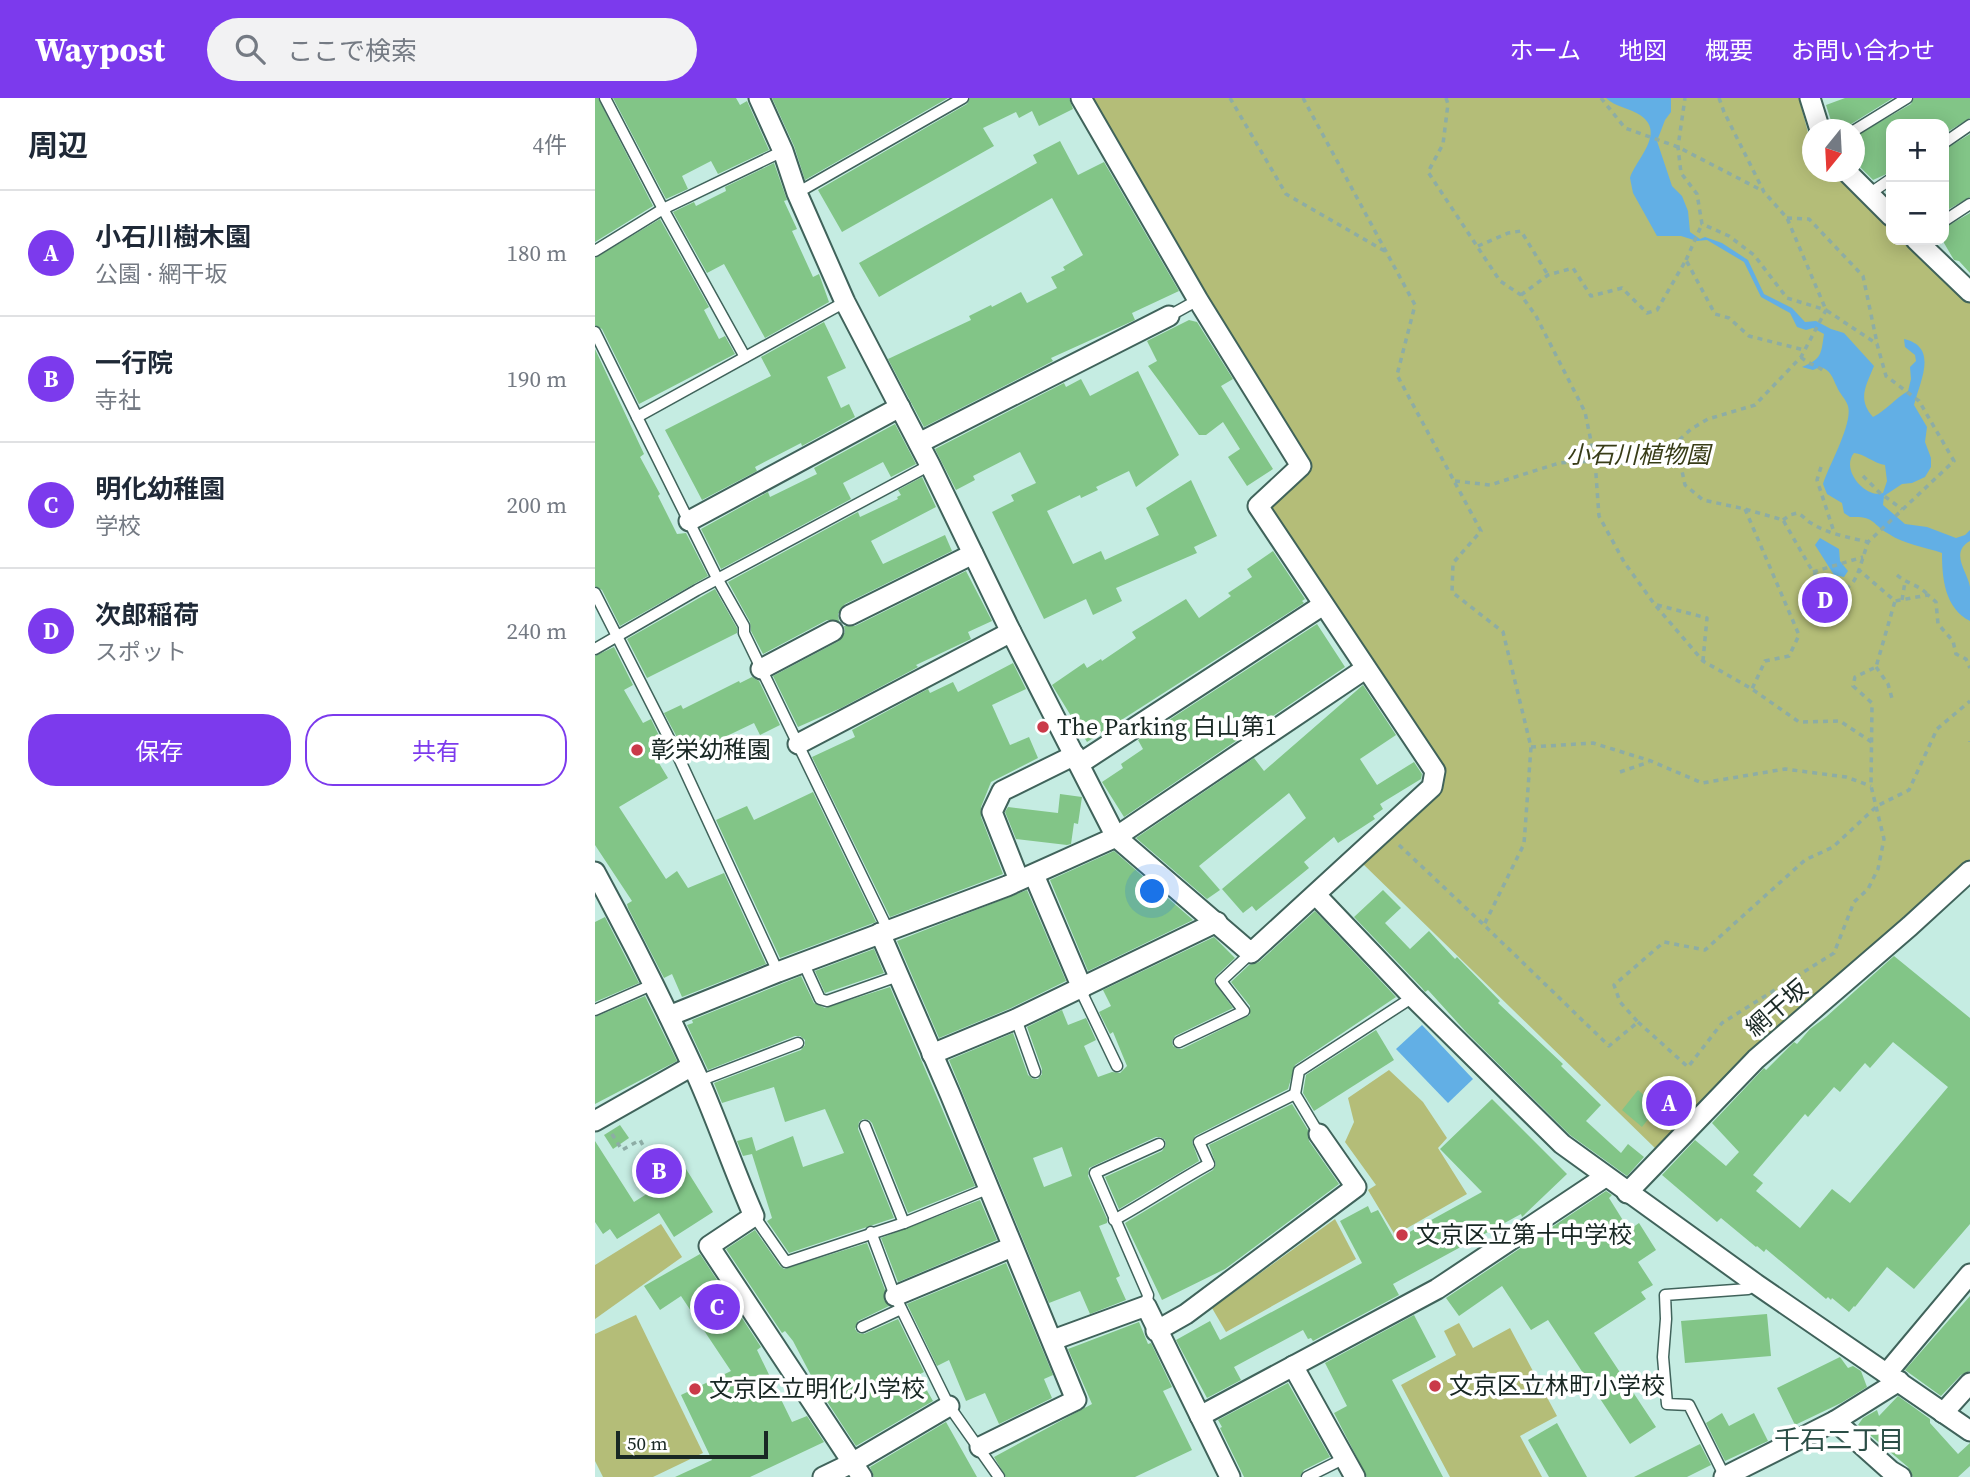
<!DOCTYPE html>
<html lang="ja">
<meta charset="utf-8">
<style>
:root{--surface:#fff;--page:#f2f2f3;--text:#1f2937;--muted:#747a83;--line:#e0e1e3;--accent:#7c3aed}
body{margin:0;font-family:"Source Serif 4","Noto Sans JP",serif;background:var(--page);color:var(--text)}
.controls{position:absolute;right:21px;top:21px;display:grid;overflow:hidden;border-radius:14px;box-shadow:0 4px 18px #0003}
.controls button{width:63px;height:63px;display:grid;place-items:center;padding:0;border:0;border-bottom:2px solid var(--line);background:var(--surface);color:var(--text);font:35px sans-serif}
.compass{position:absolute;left:1207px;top:21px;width:63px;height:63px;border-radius:50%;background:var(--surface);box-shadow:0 4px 18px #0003;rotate:198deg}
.scale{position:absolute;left:21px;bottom:18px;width:152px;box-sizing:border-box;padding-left:7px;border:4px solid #192824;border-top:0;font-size:19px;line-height:24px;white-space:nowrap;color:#192824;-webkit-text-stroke:5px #fff;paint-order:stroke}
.you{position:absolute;left:558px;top:794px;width:24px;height:24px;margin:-18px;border:5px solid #fff;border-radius:50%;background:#1a73e8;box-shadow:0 0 0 10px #1a73e833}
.badge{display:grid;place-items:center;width:46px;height:46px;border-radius:50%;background:var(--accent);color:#fff;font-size:23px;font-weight:700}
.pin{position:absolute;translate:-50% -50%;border:4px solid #fff;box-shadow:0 2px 7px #0006}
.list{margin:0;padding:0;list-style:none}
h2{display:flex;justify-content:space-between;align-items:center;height:91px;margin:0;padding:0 28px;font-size:30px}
h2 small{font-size:23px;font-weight:400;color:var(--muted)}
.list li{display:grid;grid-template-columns:46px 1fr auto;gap:21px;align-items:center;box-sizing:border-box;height:126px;padding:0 28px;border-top:2px solid var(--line)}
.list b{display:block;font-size:26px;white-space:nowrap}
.list p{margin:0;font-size:23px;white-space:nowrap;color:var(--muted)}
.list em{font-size:23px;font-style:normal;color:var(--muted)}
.actions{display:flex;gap:14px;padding:21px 28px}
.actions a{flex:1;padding:16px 0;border:2px solid var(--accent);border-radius:28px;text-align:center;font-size:24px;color:var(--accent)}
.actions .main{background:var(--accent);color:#fff}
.icon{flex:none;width:38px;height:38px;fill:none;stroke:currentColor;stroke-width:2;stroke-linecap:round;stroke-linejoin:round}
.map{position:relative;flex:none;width:1375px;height:1379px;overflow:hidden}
header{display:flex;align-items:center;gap:42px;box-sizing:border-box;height:98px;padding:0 35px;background:var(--accent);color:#fff}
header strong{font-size:33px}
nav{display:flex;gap:38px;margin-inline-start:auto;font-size:24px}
.search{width:490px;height:63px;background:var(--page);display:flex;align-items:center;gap:18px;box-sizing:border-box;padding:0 24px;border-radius:38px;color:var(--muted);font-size:26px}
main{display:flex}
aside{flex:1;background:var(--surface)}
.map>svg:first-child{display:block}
.green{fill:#b4bd78}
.water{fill:#62afe5;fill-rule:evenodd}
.building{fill:#82c587;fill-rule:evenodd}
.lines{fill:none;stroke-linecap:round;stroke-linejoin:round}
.lane-casing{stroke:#40635b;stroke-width:13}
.street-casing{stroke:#40635b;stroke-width:23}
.path{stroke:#8dada5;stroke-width:3.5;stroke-dasharray:5 5;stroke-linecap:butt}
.lane{stroke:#fff;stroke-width:10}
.street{stroke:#fff;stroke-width:19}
.poi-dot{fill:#ca3a49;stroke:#fff;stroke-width:2.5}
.labels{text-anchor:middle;stroke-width:7;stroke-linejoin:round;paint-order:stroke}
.park-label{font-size:24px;font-style:italic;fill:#383c17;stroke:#fff}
.poi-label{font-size:24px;fill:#192824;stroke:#fff;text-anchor:start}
.street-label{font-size:24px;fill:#192824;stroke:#fff}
.neighbourhood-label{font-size:26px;fill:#2a4d45;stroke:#fff}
</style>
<header>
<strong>Waypost</strong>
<div class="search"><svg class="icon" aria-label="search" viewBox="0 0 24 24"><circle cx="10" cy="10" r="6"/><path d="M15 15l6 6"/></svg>ここで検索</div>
<nav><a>ホーム</a><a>地図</a><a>概要</a><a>お問い合わせ</a></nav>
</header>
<main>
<aside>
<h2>周辺<small>4件</small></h2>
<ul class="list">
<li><span class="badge">A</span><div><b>小石川樹木園</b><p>公園 · 網干坂</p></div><em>180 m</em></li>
<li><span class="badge">B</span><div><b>一行院</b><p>寺社</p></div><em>190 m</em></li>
<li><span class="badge">C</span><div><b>明化幼稚園</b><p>学校</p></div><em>200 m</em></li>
<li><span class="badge">D</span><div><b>次郎稲荷</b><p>スポット</p></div><em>240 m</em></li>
</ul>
<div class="actions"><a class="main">保存</a><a>共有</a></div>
</aside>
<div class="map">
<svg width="1375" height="1379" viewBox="0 0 1375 1379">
<rect width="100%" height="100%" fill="#c5ece2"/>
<g class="green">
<path d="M495 0H1204L1217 50 1218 74H1239L1296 131V142H1308L1375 205V761L1313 823 1149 958 1062 1052 768 766 841 695 846 669 670 408 711 370Z"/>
<path d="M794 972 828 1004 852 1040 843 1050 872 1096 800 1137 773 1092 781 1087 750 1044 759 1024 753 1000Z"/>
<path d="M740 1121 761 1161 631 1234 617 1210Z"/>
<path d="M66 1126 87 1159 0 1221V1167Z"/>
<path d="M41 1217 108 1355 58 1379H8L0 1363V1236Z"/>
<path d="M864 1225 878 1250 915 1230 962 1318 925 1338 947 1379H855L806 1287 861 1257 849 1233Z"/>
</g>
<g class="water">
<path d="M1011 0H1076V14L1070 22 1062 43 1077 88 1087 98 1093 113 1095 134 1105 141 1110 139 1127 145 1153 162 1169 196 1197 210 1210 224 1221 223 1236 231 1249 235 1279 268C1271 288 1262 301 1278 319 1292 312 1299 301 1313 293L1316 281 1315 269 1321 263 1320 257 1310 249 1309 241C1344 249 1325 283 1319 307L1332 329 1330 344 1336 360V369L1330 379 1317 385 1307 386 1289 398 1288 407 1310 426 1332 429 1361 440 1370 437 1375 432V443C1354 455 1373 474 1375 489 1375 500 1375 512 1375 523 1350 510 1347 481 1347 455 1330 449 1308 446 1294 436 1275 425 1281 418 1255 419L1249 415 1247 405 1232 396 1228 386C1234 367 1258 326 1253 308 1251 301 1244 295 1242 289 1237 279 1236 272 1225 269L1218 272 1207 269C1227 261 1226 256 1229 236L1218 230 1211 232 1202 229 1195 215 1166 199 1149 164 1112 142 1102 143 1086 138H1062L1038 95 1035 80C1040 62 1072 35 1045 17 1035 10 1020 9 1011 0ZM1259 355C1270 356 1278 365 1290 367L1292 383 1288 395C1271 401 1245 372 1259 355Z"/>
<path d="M1225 440 1244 451 1245 463 1253 473 1249 479 1239 477 1220 447Z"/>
<path d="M827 927 878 981 853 1005 801 951Z"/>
</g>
<g class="building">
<path d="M0 0H3L58 108 0 144Z"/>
<path d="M18 0H141L145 7 152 3 174 52 123 76 116 63 87 78 93 91 71 101Z"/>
<path d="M177 0H353L210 82 199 48Z"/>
<path d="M375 0H474L478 11 444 28 437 13 424 20 421 14 388 30 399 48 247 134 223 92 372 6Z"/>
<path d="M1250 0H1298L1256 26 1253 32H1239L1231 7Z"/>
<path d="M1319 0H1375V20L1349 36V26H1296V74L1278 82 1259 63V39L1316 6Z"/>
<path d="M1375 36V99L1349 114V52Z"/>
<path d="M465 43 483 77 509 64 584 193 537 215 540 222 456 260 458 263 329 329 293 261 376 222 374 218 396 207 397 209 426 194 432 205 462 190 456 179 470 172 468 169 488 157 457 100 284 199 264 165 442 65 438 57Z"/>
<path d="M179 65 192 102 189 103 202 131 197 133 218 179 224 176 234 204 170 240 129 166 112 175 78 114 99 104 101 108 131 93 130 89Z"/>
<path d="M1375 115V175L1364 163 1359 162 1349 145V130Z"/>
<path d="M65 121 114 209 109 212 124 241 130 238 140 256 44 306 7 231 0 227V160Z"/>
<path d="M594 222 602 224 638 281 626 288 678 371 652 388 633 359 645 351 628 324 611 337H604L553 268 562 263 552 243Z"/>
<path d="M229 224 251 270 232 279 246 310 254 306 260 319 207 348 206 345 160 369 162 373 107 402 70 332 176 278 166 259Z"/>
<path d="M0 251 49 356 45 359 65 396 63 398 82 436 91 435 113 478 25 528 7 492 0 488Z"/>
<path d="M543 273 584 357 541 389 534 373 501 389 503 392 486 400 485 397 452 413 478 466 506 453 510 462 564 437 551 410 596 382 622 438 599 449 602 455 521 490 527 503 498 517 491 501 449 521 397 414 419 403 416 397 441 385 425 354 378 378 380 382 361 392 340 351 469 285 471 289 486 281 495 298Z"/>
<path d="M300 326 321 366 296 379 288 364 248 385 256 401 126 471 106 431 173 394 175 399 222 376 219 370Z"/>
<path d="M327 379 341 409 276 443 288 466 350 437 357 453 250 506 243 516 244 523 232 522 168 556 156 533 155 524 133 484 263 414 265 419 303 401 302 399 306 397 303 392Z"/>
<path d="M678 453 710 501 707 503 709 505 492 644 457 587 489 565 492 570 506 561 507 563 541 540 537 534 591 501 604 520 636 498 633 495 657 479 652 471Z"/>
<path d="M371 473 397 523 373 534 376 541 321 567 323 569 246 610 203 629 178 578 244 543 250 534 249 528H260Z"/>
<path d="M120 491 142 530V535L52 580 32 541Z"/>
<path d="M722 526 750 569 529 719 507 684 528 670 526 666 548 651 543 642Z"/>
<path d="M19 549 38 587 29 592 48 625 56 621 71 652 59 657 73 680 24 709 71 781 82 773 93 790 129 775 171 866 87 899 77 876 69 880 33 810 32 806 37 803 0 747V558Z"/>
<path d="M418 565 431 591 397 607 415 647 434 639 443 660 396 684 386 709V719L408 776 295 819 217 659 260 639 257 632 333 591 335 595 358 584 363 594Z"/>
<path d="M157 579 164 583 185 627 165 637 159 625 113 647 110 641 94 648 91 643 85 645 69 615 86 607 88 611 144 583 145 585Z"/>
<path d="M768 587 801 637 765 661 782 687 819 664 827 676 826 681 785 706 788 711 778 718 780 721 743 745 739 739 709 764 714 770 661 813 657 808 648 815 627 791 711 720 694 695 604 768 625 792 612 801 541 740 659 660 669 673Z"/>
<path d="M218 694 281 824 185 860 121 722 152 708 159 722Z"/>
<path d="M465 696 487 699 483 726 479 725 476 746 472 747 421 741 410 714 413 709 463 715Z"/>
<path d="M519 753 598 822 493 873 455 782Z"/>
<path d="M432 792 471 883 416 910 344 940 302 843Z"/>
<path d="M788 792 806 810 790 825 815 851 834 833 860 861 862 859 905 903 903 905 968 966 966 968 1006 1007 991 1023 1026 1055 1033 1046 1049 1059 1032 1078 975 1037 872 935 833 892 830 894 827 890 759 819Z"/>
<path d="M720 813 801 899 700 967 693 991 600 1038 597 1044 604 1063 524 1111 510 1079 567 1053 571 1047 570 1042 565 1039H561L494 1070 493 1078 512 1121V1125L504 1128 525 1178 521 1180 531 1202 495 1216 485 1193 454 1205 354 962 418 935 433 977 438 981H443L447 976V971L432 929 467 912 473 927 491 920 501 942 489 948 503 979 517 974 525 975 532 968 518 934 515 936 504 914 516 908 508 892 619 839 640 860 621 878 619 884 638 910 580 938 577 943 578 948 583 951H587L655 917V908L636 884 654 867 664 864ZM467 1049 477 1078 449 1089 438 1060Z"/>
<path d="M10 819 44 885 0 904V824Z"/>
<path d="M279 851 289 875 230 895 220 873Z"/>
<path d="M1299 858 1375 920V1126L1319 1191 1292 1169 1260 1209 1259 1208 1254 1214 1237 1200 1236 1202 1233 1199 1231 1201 1171 1151 1169 1154 1162 1148 1161 1149 1126 1120 1122 1124 1067 1077 1100 1042 1131 1068 1144 1054 1117 1025 1169 970 1171 972 1199 944 1202 946 1215 931 1231 919ZM1298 944 1353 989 1255 1105 1237 1091 1205 1130 1161 1093 1168 1085 1158 1077 1210 1016 1213 1019 1239 989 1245 994 1270 965 1275 970Z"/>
<path d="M206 878 219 905 230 910 295 889 380 1088 313 1115 277 1025 274 1022 268 1021 264 1024 263 1031 299 1120 194 1155 172 1123 177 1120 157 1056 148 1058 142 1043 157 1039 161 1053 198 1038 208 1069 249 1055 230 1011 190 1024 179 989 127 1005 119 985 206 952 210 947V942L205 938H200L113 972 92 927 98 925 97 922Z"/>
<path d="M50 898 82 963 0 1006V919Z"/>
<path d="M781 932 799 962 719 1013 708 995 711 977Z"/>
<path d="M1043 992 1058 1005 1053 1011 1058 1015 1047 1029 1027 1012Z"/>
<path d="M897 1001 972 1076 927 1119 926 1116 798 1186 804 1197 718 1243 716 1240 713 1241 708 1232 639 1269 646 1282 612 1300 581 1242 615 1223 625 1242 767 1165 745 1123 773 1108 776 1115 783 1112 800 1142 887 1094 845 1051Z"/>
<path d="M697 1006 713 1032 714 1043 744 1086 630 1171 567 1202 530 1125 618 1072 621 1066 614 1047Z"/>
<path d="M25 1027 34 1040 18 1051 9 1037Z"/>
<path d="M0 1043 39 1104 91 1071 118 1114 79 1139 64 1115 22 1141 15 1131 8 1136 0 1124Z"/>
<path d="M1011 1093 1017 1097 1014 1100 1034 1132 1044 1125 1061 1152 1043 1164 1058 1187 1046 1194 1051 1201 999 1235 1061 1329 1035 1346 953 1222 936 1232 907 1188 864 1218 851 1200Z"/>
<path d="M385 1102 402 1142 303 1184 286 1140Z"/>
<path d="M160 1132 185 1168 189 1171 272 1145 290 1192 289 1202 294 1208 263 1223 260 1231 263 1235 269 1236 303 1221 329 1274 323 1277 338 1303 261 1348 220 1285 198 1243 190 1233 187 1235 131 1151Z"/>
<path d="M105 1156 166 1249 162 1252 197 1324 212 1318 229 1344 155 1379H80L117 1362 86 1297 136 1273 86 1198 65 1212 49 1188Z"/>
<path d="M411 1165 458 1277 449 1281 457 1300 404 1326 390 1295 371 1303 354 1262 342 1268 312 1206Z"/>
<path d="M1375 1198V1273L1366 1277 1346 1298 1310 1272Z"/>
<path d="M1172 1216 1176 1258 1090 1265 1086 1223Z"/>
<path d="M819 1217 841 1259 797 1282 848 1379H772L739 1315 752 1308 730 1265Z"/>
<path d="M544 1224 553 1246 556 1245 577 1289 568 1293 597 1352 540 1379H411L399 1359 497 1306 473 1251Z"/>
<path d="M1245 1259 1253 1270 1258 1268 1266 1273 1272 1289 1246 1305 1200 1327 1182 1290Z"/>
<path d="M693 1285 735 1359 709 1372 705 1379H649L625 1330 627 1329 623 1322Z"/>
<path d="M1303 1298 1335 1321V1325L1363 1356 1375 1345V1368L1363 1379H1318L1313 1369 1263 1327 1268 1320 1282 1312 1284 1318Z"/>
<path d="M1127 1315 1134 1328 1159 1315 1173 1343 1130 1363 1111 1325Z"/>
<path d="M351 1324 382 1379H279L275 1369Z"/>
<path d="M962 1325 992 1379H954L933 1342Z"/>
<path d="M1105 1346 1116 1367 1092 1379H1039Z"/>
</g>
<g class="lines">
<defs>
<g id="lane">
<path d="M10 0 68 111 150 259"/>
<path d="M1260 32 1312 0"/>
<path d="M1349 45 1375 27"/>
<path d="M202 95 368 0"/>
<path d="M1274 96 1296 81"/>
<path d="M1349 123 1375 106"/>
<path d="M0 153 68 111 188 53"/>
<path d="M250 204 42 319 123 482 149 528V535L293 832"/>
<path d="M574 218 603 202"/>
<path d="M0 234 42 319"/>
<path d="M0 495 83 658 183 874"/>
<path d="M0 551 102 492 335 367"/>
<path d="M208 864 225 901 232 903 303 878"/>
<path d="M485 891 522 968"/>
<path d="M0 912 59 886"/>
<path d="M421 921 440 974"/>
<path d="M584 944 649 913 626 883 656 855"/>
<path d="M104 983 203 945"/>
<path d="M270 1028 309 1125"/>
<path d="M724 1036 700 996 704 973 818 899"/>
<path d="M159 1118 191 1164 309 1125 392 1091"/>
<path d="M519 1122C552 1104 581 1084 614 1066L604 1044 700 996"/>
<path d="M276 1134 300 1198 354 1308 404 1379"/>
<path d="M551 1208 553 1197 500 1075 564 1046"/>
<path d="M267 1229 306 1211"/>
<path d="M712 1379 750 1360"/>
<path d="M1130 1379 1094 1307 1072 1306 1068 1259 1071 1221 1070 1197 1153 1191 1161 1186"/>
</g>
<g id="street">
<path d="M164 0 188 53 202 95 250 204 335 367 416 534 521 739 656 855 837 689 840 673 663 408 706 368 603 202 486 0"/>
<path d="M1215 0 1225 32"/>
<path d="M1252 74 1296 118"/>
<path d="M1321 142 1375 194"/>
<path d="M324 345 574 218"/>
<path d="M94 423 305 309"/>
<path d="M255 517 378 456"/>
<path d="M166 571 238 533"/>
<path d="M203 646 416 534"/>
<path d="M484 666 728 507"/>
<path d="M0 774C37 842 71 910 103 980 123 1025 139 1073 159 1118L114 1148 267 1379"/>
<path d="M439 777 487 890"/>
<path d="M424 782 397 714 407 693 480 657"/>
<path d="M721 797 818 899 967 1046 1161 1186 1375 1333"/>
<path d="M285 835 355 996 481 1302 385 1349"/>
<path d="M74 918 183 874 412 788 521 739 770 571"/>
<path d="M337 956 421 921 622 824"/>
<path d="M0 1023 97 968"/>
<path d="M1032 1095 1161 961 1315 828 1375 773"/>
<path d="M300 1198 417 1149"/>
<path d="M561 1233 591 1216 761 1089 724 1036"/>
<path d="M458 1242 551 1208 635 1379"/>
<path d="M698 1268 760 1379"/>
<path d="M1292 1275 1375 1176"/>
<path d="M1348 1315 1375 1285"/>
<path d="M605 1318 842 1191 1010 1079"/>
<path d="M1240 1323 1296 1373 1306 1379"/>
<path d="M228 1379 257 1365 354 1308"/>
<path d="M1129 1379 1240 1323 1304 1283"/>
</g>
</defs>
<use href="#lane" class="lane-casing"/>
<use href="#street" class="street-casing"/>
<g class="path">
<path d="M635 0 691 96 793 155"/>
<path d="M708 0 820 207 802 277 886 433 858 465 857 494 908 534 936 649 929 746 889 827 1014 948 1043 924 1025 904 1019 887 1069 844 1110 852 1210 762 1238 749 1282 708 1314 692 1342 631 1375 603"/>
<path d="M851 0 853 6 848 46 833 74 905 183 926 197 941 218 990 314 1000 363 1004 418 1029 464 1060 507 1108 563 1157 591 1204 624 1245 623 1278 645"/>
<path d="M1006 0 1030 30 1083 49 1168 93"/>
<path d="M1124 0 1129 14 1169 94 1192 120 1231 212 1282 246 1291 278 1324 303 1359 363 1273 444 1264 472 1300 503 1333 497 1341 504 1343 526 1358 543 1361 556 1371 561 1375 570"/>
<path d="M1192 120 1214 121 1268 178 1282 245"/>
<path d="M883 148 913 135 926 133 953 177"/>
<path d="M1091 162 1107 126"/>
<path d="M926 197 953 177 978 170 996 198 1027 190 1052 215 1062 212 1091 162 1120 216 1134 220 1154 238 1209 252"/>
<path d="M1206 259C1214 267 1223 267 1231 275"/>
<path d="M1081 345 1090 387 1108 402 1150 411 1188 422 1218 474 1236 493C1253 492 1258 488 1264 472"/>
<path d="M1226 369 1222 382 1239 434"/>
<path d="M1268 378 1285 395 1307 411"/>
<path d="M860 383 895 387 964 365 1000 363 1040 366 1045 352 1081 345 1096 331 1113 321 1160 307 1206 259 1231 212 1192 200 1159 157 1134 138 1107 126 1102 96 1086 75 1083 49 1090 0"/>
<path d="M1150 411 1204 537 1194 558 1170 563 1157 591"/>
<path d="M1188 422 1195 417 1202 415C1208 417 1210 422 1216 425 1230 435 1256 440 1273 444"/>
<path d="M1218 474 1268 459"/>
<path d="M1302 477C1312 486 1325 487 1333 497"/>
<path d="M1231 501 1236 493"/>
<path d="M1307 502 1310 484"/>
<path d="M1062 507 1112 520 1108 562"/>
<path d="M1281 569 1293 586 1298 604"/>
<path d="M1375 644V643"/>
<path d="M936 649 998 645 1056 663 1107 685 1190 671 1251 679 1276 688"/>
<path d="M1025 674 1054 664"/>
<path d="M804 747 889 827"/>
<path d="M1043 924 1093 969 1127 925 1239 855 1259 804 1273 791 1283 771 1289 741 1276 688 1277 605 1258 588 1260 579 1281 569 1300 503"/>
<path d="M17 1036 27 1052 45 1042 60 1069"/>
</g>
<use href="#lane" class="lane"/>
<use href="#street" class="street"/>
</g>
<g class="poi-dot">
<circle cx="448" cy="629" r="7"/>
<circle cx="42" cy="652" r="7"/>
<circle cx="807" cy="1137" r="7"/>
<circle cx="840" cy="1288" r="7"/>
<circle cx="100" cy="1291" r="7"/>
</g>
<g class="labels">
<g class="park-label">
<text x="1043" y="365">小石川植物園</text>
</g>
<g class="poi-label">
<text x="462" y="637">The Parking 白山第1</text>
<text x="56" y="660">彰栄幼稚園</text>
<text x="821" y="1145">文京区立第十中学校</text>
<text x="854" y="1296">文京区立林町小学校</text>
<text x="114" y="1299">文京区立明化小学校</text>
</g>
<g class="street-label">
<text transform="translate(1182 910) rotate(-41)" y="8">網干坂</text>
</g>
<g class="neighbourhood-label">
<text x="1244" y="1351">千石二丁目</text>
</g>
</g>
</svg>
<div class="controls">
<button>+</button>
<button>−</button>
</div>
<svg class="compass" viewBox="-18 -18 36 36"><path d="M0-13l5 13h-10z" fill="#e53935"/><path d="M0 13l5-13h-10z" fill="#747a83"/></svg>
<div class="scale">50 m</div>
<div class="you"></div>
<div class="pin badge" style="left:1074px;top:1005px">A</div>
<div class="pin badge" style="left:64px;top:1073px">B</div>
<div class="pin badge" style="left:122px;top:1209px">C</div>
<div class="pin badge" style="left:1230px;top:502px">D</div>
</div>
</main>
